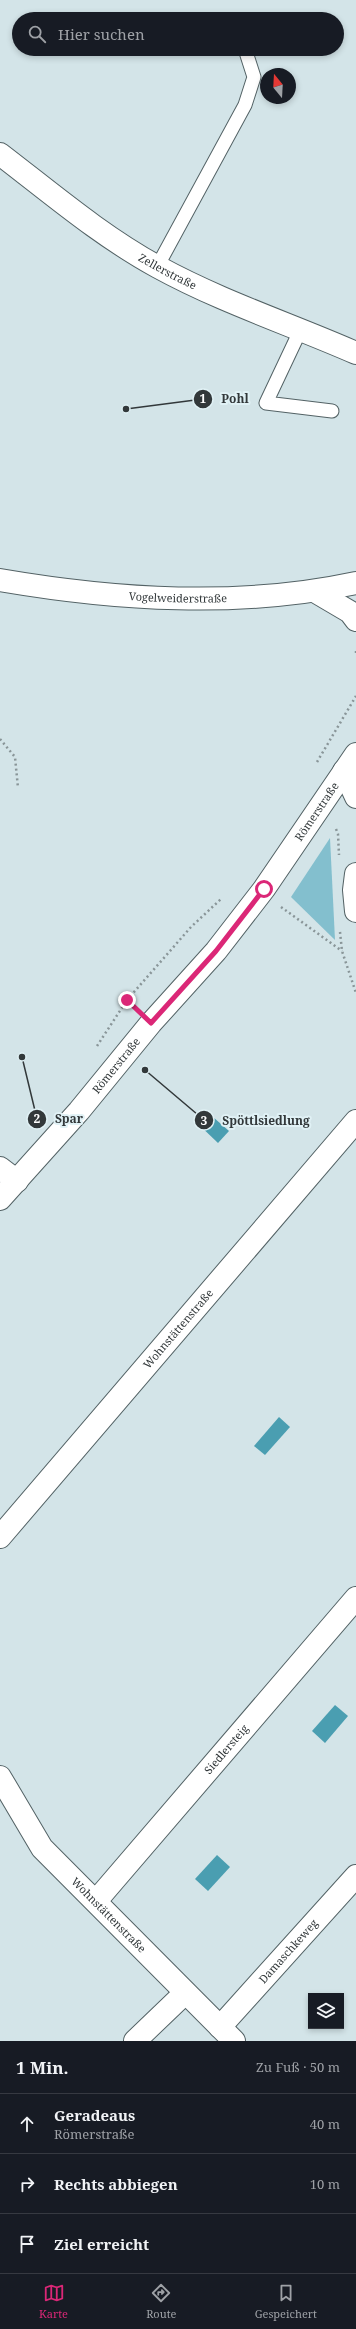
<!DOCTYPE html>
<html lang="de">
<meta charset="utf-8">
<style>
:root{--surface:#171b24;--page:#20242c;--text:#f1f3f6;--muted:#9ea1a6;--line:#363941;--accent:#db2777}
body{margin:0;font-family:"Noto Serif",serif;background:var(--page);color:var(--text)}
.controls{position:absolute;right:12px;bottom:12px;display:grid;overflow:hidden;border-radius:0px;box-shadow:0 2px 6px #0003}
.controls button{width:36px;height:36px;display:grid;place-items:center;padding:0;border:0;border-bottom:1px solid var(--line);background:var(--surface);color:var(--text);font:20px sans-serif}
.compass{position:absolute;left:260px;top:68px;width:36px;height:36px;border-radius:50%;background:var(--surface);box-shadow:0 2px 6px #0003;rotate:342deg}
.stop{position:absolute;width:12px;height:12px;margin:-9px;border:3px solid #db2777;border-radius:50%;background:#fff}
.stop.end{background:#db2777;border-color:#fff;box-shadow:0 1px 4px #0008}
.list{margin:0;padding:0;list-style:none}
h2{display:flex;justify-content:space-between;align-items:center;height:52px;margin:0;padding:0 16px;font-size:17px}
h2 small{font-size:13px;font-weight:400;color:var(--muted)}
.list li{display:grid;grid-template-columns:26px 1fr auto;gap:12px;align-items:center;box-sizing:border-box;height:60px;padding:0 16px;border-top:1px solid var(--line)}
.list b{display:block;font-size:15px;white-space:nowrap}
.list p{margin:0;font-size:13px;white-space:nowrap;color:var(--muted)}
.list em{font-size:13px;font-style:normal;color:var(--muted)}
.icon{flex:none;width:22px;height:22px;fill:none;stroke:currentColor;stroke-width:2;stroke-linecap:round;stroke-linejoin:round}
.map{position:relative;flex:none;width:356px;height:2041px;overflow:hidden}
.search{position:absolute;background:var(--surface);box-shadow:0 2px 6px #0003;left:12px;right:12px;top:12px;height:44px;display:flex;align-items:center;gap:10px;box-sizing:border-box;padding:0 14px;border-radius:22px;color:var(--muted);font-size:15px}
.sheet{height:232px;background:var(--surface)}
nav{display:flex;justify-content:space-around;align-items:center;box-sizing:border-box;height:56px;border-top:1px solid var(--line);background:var(--surface);font-size:11px;color:var(--muted)}
nav a{display:grid;justify-items:center;gap:2px}
nav .on{color:var(--accent)}
.map>svg:first-child{display:block}
.green{fill:#83bfce}
.water{fill:#4a9eb1}
.lines{fill:none;stroke-linecap:round;stroke-linejoin:round}
.service-casing{stroke:#536265;stroke-width:15}
.minor-casing{stroke:#536265;stroke-width:24}
.tertiary-casing{stroke:#536265;stroke-width:24}
.secondary-casing{stroke:#536265;stroke-width:24}
.path{stroke:#899598;stroke-width:2.5;stroke-dasharray:2 3;stroke-linecap:butt}
.service{stroke:#fff;stroke-width:13}
.minor{stroke:#fff;stroke-width:22}
.tertiary{stroke:#fff;stroke-width:22}
.secondary{stroke:#fff;stroke-width:22}
.route{stroke:#db2777;stroke-width:5}
.labels{text-anchor:middle;stroke-width:4;stroke-linejoin:round;paint-order:stroke}
.street-label{font-size:11px;fill:#32383a;stroke:#e0f1f5}
.leader{fill:none;stroke:#32383a;stroke-width:1.5}
.callout-dot{fill:#32383a;stroke:#e0f1f5;stroke-width:1.5}
.mark-label{font-size:12px;text-anchor:middle;font-weight:bold;fill:#fff}
.callout-label{font-size:12px;text-anchor:middle;font-weight:bold;fill:#32383a;stroke:#e0f1f5;stroke-width:4;stroke-linejoin:round;paint-order:stroke}
</style>
<div class="map">
<svg width="356" height="2041" viewBox="0 0 356 2041">
<rect width="100%" height="100%" fill="#d3e4e8"/>
<path class="green" d="M330 838 335 940 291 897Z"/>
<g class="water">
<path d="M205 1110 229 1131 218 1143 195 1121Z"/>
<path d="M279 1417 290 1427 265 1455 254 1446Z"/>
<path d="M335 1705 348 1716 325 1743 312 1731Z"/>
<path d="M217 1855 230 1867 208 1891 195 1879Z"/>
</g>
<g class="lines">
<defs>
<g id="service">
<path d="M157 267 245 105 254 77 245 49"/>
<path d="M300 331 266 403 332 411"/>
</g>
<g id="minor">
<path id="s1" d="M0 154C51 193 101 236 158 267 222 302 290 324 356 353"/>
<path d="M0 1168 17 1181"/>
<path id="s2" d="M0 1537 356 1121"/>
<path id="s3" d="M0 1777 42 1848 234 2041"/>
<path id="s4" d="M96 1901 356 1598"/>
<path id="s5" d="M220 2027 356 1876"/>
<path d="M135 2041 185 1993"/>
</g>
<g id="tertiary">
<path d="M344 771 356 797"/>
<path d="M356 874 354 890 356 911"/>
</g>
<g id="secondary">
<path id="s6" d="M0 580C117 600 239 608 356 583"/>
<path d="M316 592 350 612 356 620"/>
<path id="s7" d="M0 1199 79 1111 151 1023 216 951 264 889 356 754"/>
</g>
</defs>
<use href="#service" class="service-casing"/>
<use href="#minor" class="minor-casing"/>
<use href="#tertiary" class="tertiary-casing"/>
<use href="#secondary" class="secondary-casing"/>
<g class="path">
<path d="M356 651V656"/>
<path d="M0 739 15 757 18 788"/>
<path d="M317 762 356 696"/>
<path d="M336 829 338 834 339 855"/>
<path d="M281 907 342 951"/>
<path d="M340 932 342 951 356 993"/>
<path d="M97 1046 127 1000 191 927 221 899"/>
</g>
<use href="#service" class="service"/>
<use href="#minor" class="minor"/>
<use href="#tertiary" class="tertiary"/>
<use href="#secondary" class="secondary"/>
</g>
<g class="lines">
<path class="route" d="M127 1000 151 1023 216 951 264 889"/>
</g>
<g class="labels">
<g class="street-label">
<text dy="4" stroke="none"><textPath href="#s1" startOffset="205">Zellerstraße</textPath></text>
<text dy="4" stroke="none"><textPath href="#s6" startOffset="179">Vogelweiderstraße</textPath></text>
<text dy="4" stroke="none"><textPath href="#s7" startOffset="501">Römerstraße</textPath></text>
<text dy="4" stroke="none"><textPath href="#s7" startOffset="177">Römerstraße</textPath></text>
<text dy="4" stroke="none"><textPath href="#s2" startOffset="274">Wohnstättenstraße</textPath></text>
<text dy="4" stroke="none"><textPath href="#s4" startOffset="200">Siedlersteig</textPath></text>
<text dy="4" stroke="none"><textPath href="#s3" startOffset="177">Wohnstättenstraße</textPath></text>
<text dy="4" stroke="none"><textPath href="#s5" startOffset="102">Damaschkeweg</textPath></text>
</g>
</g>
<path class="leader" d="M126 409L203 399M22 1057L37 1119M145 1070L204 1120"/>
<g class="callout-dot">
<circle cx="126" cy="409" r="4"/>
<circle cx="22" cy="1057" r="4"/>
<circle cx="145" cy="1070" r="4"/>
<circle cx="203" cy="399" r="10"/>
<circle cx="37" cy="1119" r="10"/>
<circle cx="204" cy="1120" r="10"/>
</g>
<g class="mark-label">
<text x="203" y="403">1</text>
<text x="37" y="1123">2</text>
<text x="204" y="1125">3</text>
</g>
<g class="callout-label">
<text x="235" y="403">Pohl</text>
<text x="69" y="1123">Spar</text>
<text x="266" y="1125">Spöttlsiedlung</text>
</g>
</svg>
<div class="controls">
<button><svg class="icon" aria-label="layers" viewBox="0 0 24 24"><path d="M12 4l9 5-9 5-9-5zM3 14l9 5 9-5"/></svg></button>
</div>
<svg class="compass" viewBox="-18 -18 36 36"><path d="M0-13l5 13h-10z" fill="#e53935"/><path d="M0 13l5-13h-10z" fill="#9ea1a6"/></svg>
<div class="stop" style="left:264px;top:889px"></div>
<div class="stop end" style="left:127px;top:1000px"></div>
<div class="search"><svg class="icon" aria-label="search" viewBox="0 0 24 24"><circle cx="10" cy="10" r="6"/><path d="M15 15l6 6"/></svg>Hier suchen</div>
</div>
<section class="sheet">
<h2>1 Min.<small>Zu Fuß · 50 m</small></h2>
<ul class="list">
<li><svg class="icon" aria-label="ahead" viewBox="0 0 24 24"><path d="M12 20V5M6 11l6-6 6 6"/></svg><div><b>Geradeaus</b><p>Römerstraße</p></div><em>40 m</em></li>
<li><svg class="icon" aria-label="right" viewBox="0 0 24 24"><path d="M7 20v-9h11M14 6l5 5-5 5"/></svg><div><b>Rechts abbiegen</b></div><em>10 m</em></li>
<li><svg class="icon" aria-label="arrive" viewBox="0 0 24 24"><path d="M6 21V4h12l-3 4 3 4H6"/></svg><div><b>Ziel erreicht</b></div></li>
</ul>
</section>
<nav>
<a class="on"><svg class="icon" aria-label="map" viewBox="0 0 24 24"><path d="M3 6l6-2 6 2 6-2v14l-6 2-6-2-6 2zM9 4v14M15 6v14"/></svg>Karte</a>
<a><svg class="icon" aria-label="directions" viewBox="0 0 24 24"><path d="M12 3l9 9-9 9-9-9zM9 14v-3h6M13 9l2 2-2 2"/></svg>Route</a>
<a><svg class="icon" aria-label="saved" viewBox="0 0 24 24"><path d="M7 4h10v16l-5-4-5 4z"/></svg>Gespeichert</a>
</nav>
